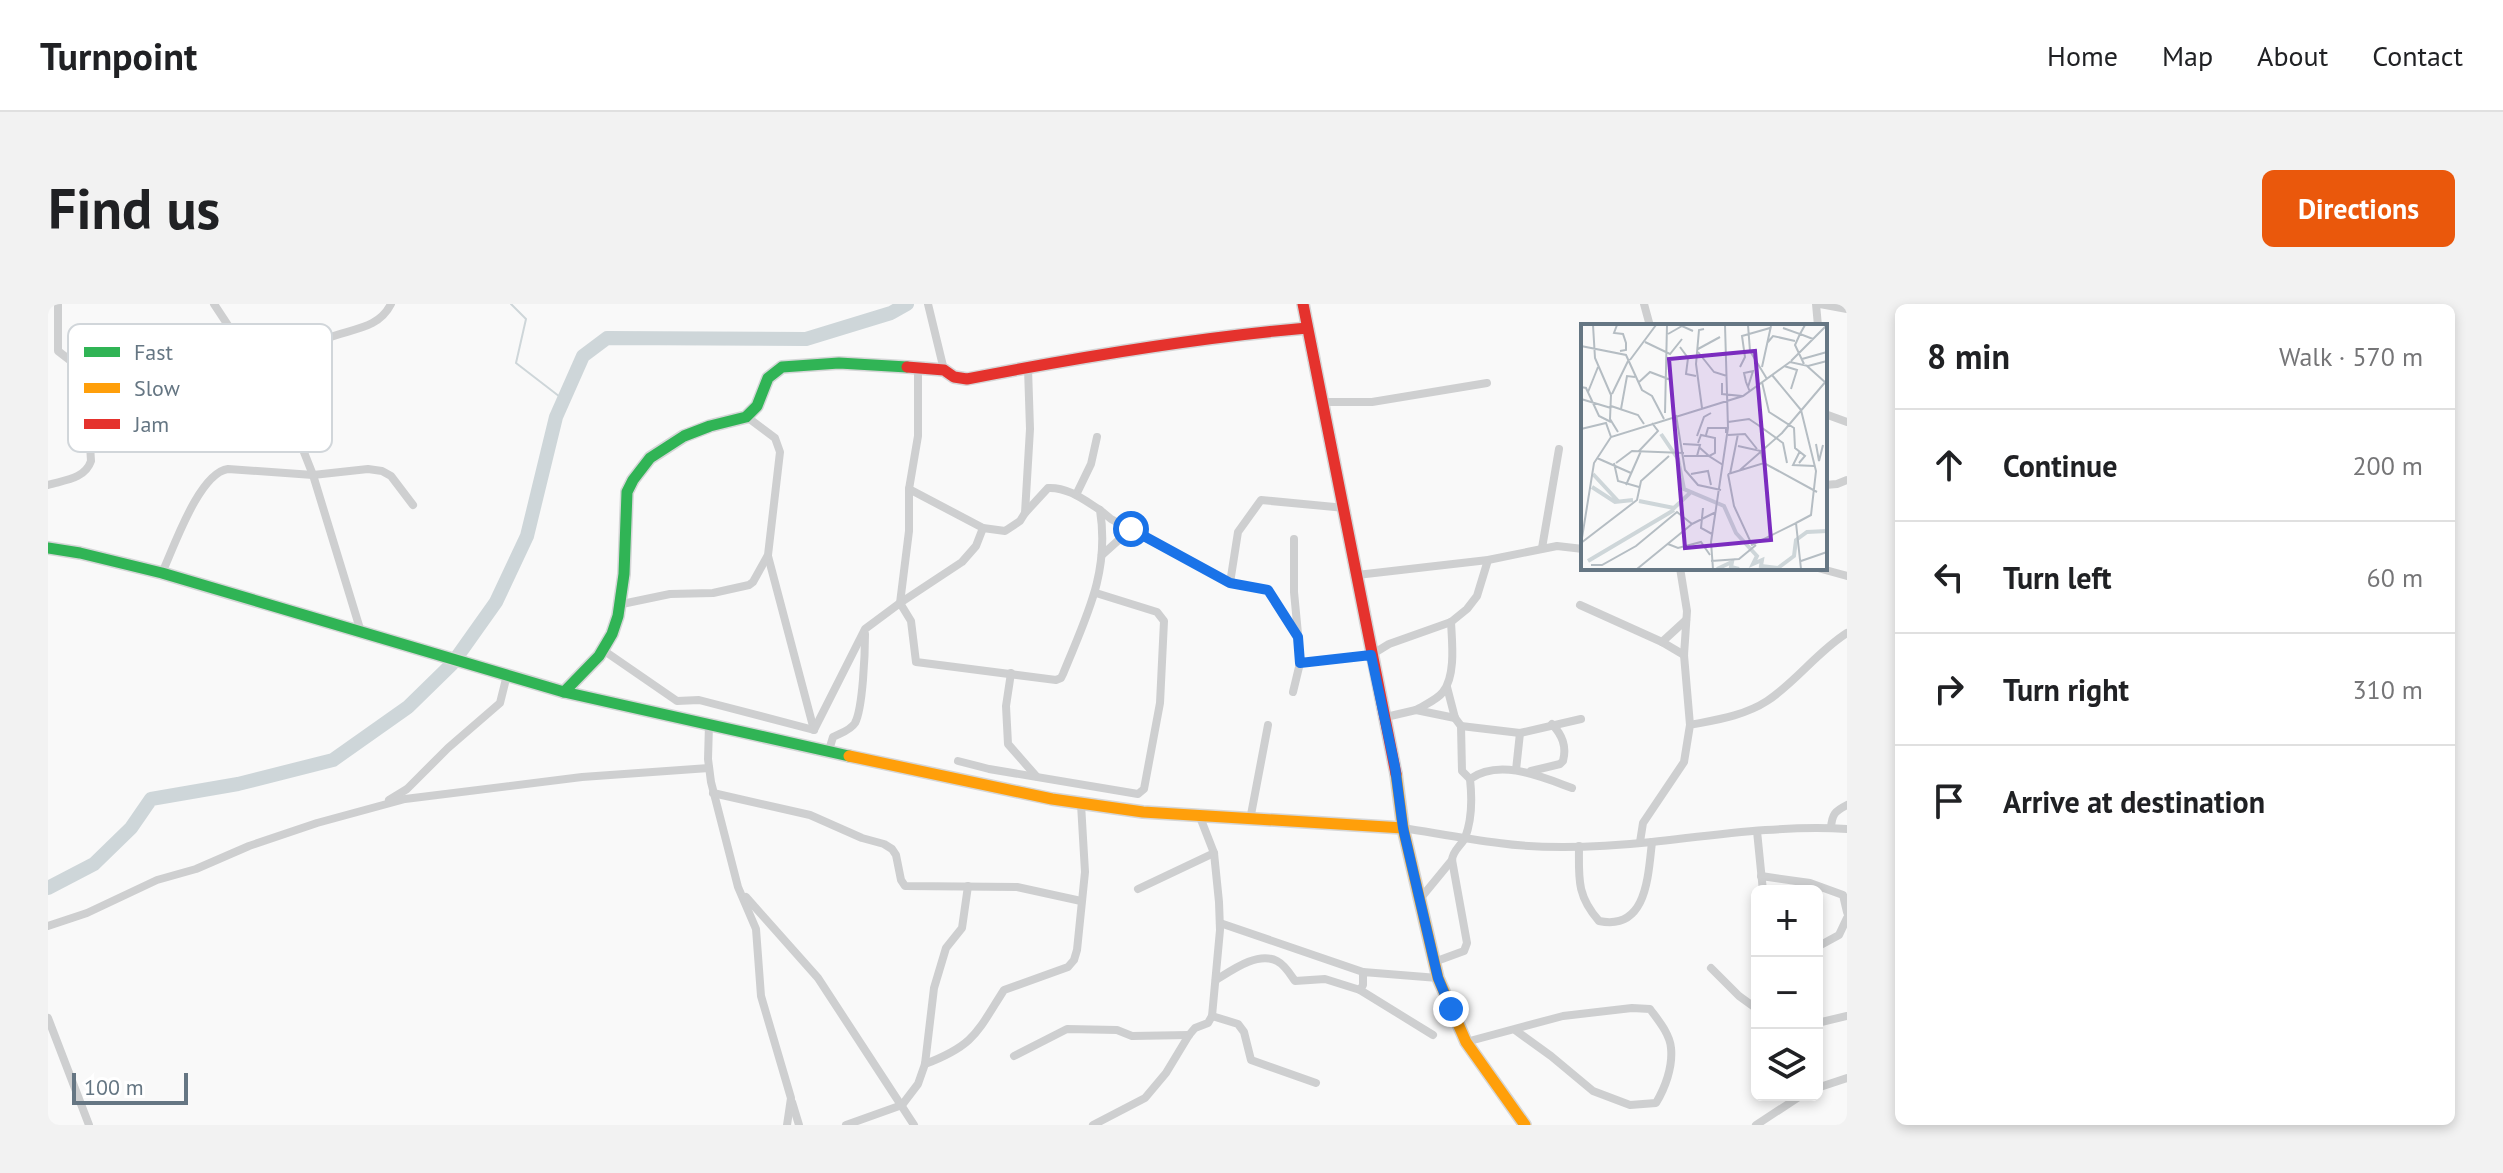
<!DOCTYPE html>
<meta charset="utf-8">
<style>
:root{--surface:#fff;--page:#f2f2f2;--text:#202124;--muted:#757577;--line:#e0e0e0;--accent:#ea580c}
body{margin:0;font-family:"PT Sans",sans-serif;background:var(--page);color:var(--text)}
.controls{position:absolute;right:24px;bottom:24px;display:grid;overflow:hidden;border-radius:12px;box-shadow:0 4px 12px #0003}
.controls button{width:72px;height:72px;display:grid;place-items:center;padding:0;border:0;border-bottom:2px solid var(--line);background:var(--surface);color:var(--text);font:40px sans-serif}
.scale{position:absolute;left:24px;bottom:20px;width:116px;box-sizing:border-box;padding-left:8px;border:4px solid #657683;border-top:0;font-size:22px;line-height:28px;white-space:nowrap;color:#657683;-webkit-text-stroke:6px #fff;paint-order:stroke}
.stop{position:absolute;width:24px;height:24px;margin:-18px;border:6px solid #1a73e8;border-radius:50%;background:#fff}
.stop.end{background:#1a73e8;border-color:#fff;box-shadow:0 2px 8px #0008}
.list{margin:0;padding:0;list-style:none}
h2{display:flex;justify-content:space-between;align-items:center;height:104px;margin:0;padding:0 32px;font-size:34px}
h2 small{font-size:26px;font-weight:400;color:var(--muted)}
.list li{display:grid;grid-template-columns:52px 1fr auto;gap:24px;align-items:center;box-sizing:border-box;height:112px;padding:0 32px;border-top:2px solid var(--line)}
.list b{display:block;font-size:30px;white-space:nowrap}
.list em{font-size:26px;font-style:normal;color:var(--muted)}
.icon{flex:none;width:44px;height:44px;fill:none;stroke:currentColor;stroke-width:2;stroke-linecap:round;stroke-linejoin:round}
.map{position:relative;flex:none;width:1799px;height:821px;overflow:hidden;border-radius:12px}
header{display:flex;align-items:center;gap:48px;box-sizing:border-box;height:112px;padding:0 40px;background:var(--surface);border-bottom:2px solid var(--line)}
header strong{font-size:38px}
nav{display:flex;gap:44px;margin-inline-start:auto;font-size:28px}
.intro{display:flex;align-items:center;justify-content:space-between;box-sizing:border-box;height:192px;padding:0 48px}
h1{margin:0;font-size:56px}
.button{padding:20px 36px;border-radius:12px;background:var(--accent);color:#fff;font-size:28px;font-weight:700}
main{display:flex;gap:48px;padding:0 48px}
aside{flex:1;background:var(--surface);border-radius:12px;box-shadow:0 4px 12px #0003}
.map>svg:first-child{display:block}
.lines{fill:none;stroke-linecap:round;stroke-linejoin:round}
.stream{stroke:#ced6d9;stroke-width:2}
.river{stroke:#ced6d9;stroke-width:14}
.fast-casing{stroke:#d5d6d7;stroke-width:14}
.slow-casing{stroke:#d5d6d7;stroke-width:14}
.jam-casing{stroke:#d5d6d7;stroke-width:14}
.street{stroke:#cecfd0;stroke-width:8}
.fast{stroke:#30b455;stroke-width:11}
.slow{stroke:#ff9f0a;stroke-width:11}
.jam{stroke:#e5322d;stroke-width:11}
.route{stroke:#1a73e8;stroke-width:10}
.inset-river{fill:none;stroke:#ced6d9;stroke-width:4}
.inset-road{fill:none;stroke:#b5bdc3;stroke-width:2}
.view{fill:#7b2cbf;fill-opacity:0.15;stroke:#7b2cbf;stroke-width:4}
.inset-edge{fill:none;stroke:#657683;stroke-width:4}
.key{fill:#fff;stroke:#d1d6da;stroke-width:2}
.key-label{font-size:22px;fill:#657683}
</style>
<header>
<strong>Turnpoint</strong>
<nav><a>Home</a><a>Map</a><a>About</a><a>Contact</a></nav>
</header>
<div class="intro"><h1>Find us</h1><a class="button">Directions</a></div>
<main>
<div class="map">
<svg width="1799" height="821" viewBox="0 0 1799 821">
<rect width="100%" height="100%" fill="#f9f9f9"/>
<g class="lines">
<path class="stream" d="M463 0 478 15 468 59 516 96"/>
<path class="river" d="M0 584 46 560 83 524 103 495 190 480 285 456 360 403 404 360 448 298 479 232 508 113 535 52 559 34 758 35 843 9 859 0"/>
<defs>
<g id="fast">
<path d="M0 244 32 249 114 269 516 388 801 452"/>
<path d="M516 388 551 352 564 330 570 312 576 270 579 188 585 176 602 154 636 132 662 122 698 113 709 102 720 74 734 63 791 59 859 63"/>
</g>
<g id="slow">
<path d="M801 452 1004 495 1095 508 1355 524"/>
<path d="M1348 470 1355 524 1390 674 1418 738 1477 821"/>
</g>
<g id="jam">
<path d="M1255 0 1348 470"/>
<path d="M859 63 896 66 906 73 919 75C1032 53 1144 34 1259 24"/>
</g>
</defs>
<use href="#fast" class="fast-casing"/>
<use href="#slow" class="slow-casing"/>
<use href="#jam" class="jam-casing"/>
<g class="street">
<path d="M166 0 222 85"/>
<path d="M880 0 896 66"/>
<path d="M1596 0 1602 22"/>
<path d="M1768 0 1770 22"/>
<path d="M1772 0 1799 5"/>
<path d="M870 65V132L861 185 935 224 957 227 972 217 977 209 982 125 980 64"/>
<path d="M1275 98H1324L1439 79"/>
<path d="M1777 110 1799 118"/>
<path d="M0 181C16 176 37 175 43 157L38 76 32 64 10 47V0"/>
<path d="M1777 181 1789 180 1799 176"/>
<path d="M861 185V227L852 299 914 258 928 242 935 224"/>
<path d="M1028 191 1043 160 1049 133"/>
<path d="M1052 206 1063 215 1182 279 1220 286 1250 333 1252 359"/>
<path d="M1246 235V288L1250 330"/>
<path d="M1494 244 1511 145"/>
<path d="M1054 251 1083 225"/>
<path d="M720 252 766 426"/>
<path d="M1632 264 1639 307 1636 351 1642 421"/>
<path d="M1770 264 1799 272"/>
<path d="M114 269C126 243 151 169 180 165L265 171 320 165 334 167 343 172 365 201"/>
<path d="M1309 271 1440 256 1509 242 1535 245"/>
<path d="M1182 279 1190 228 1213 196 1297 204"/>
<path d="M574 300 622 290 665 289 701 281 705 278 720 251 732 148 727 134 699 113"/>
<path d="M1532 301 1614 338 1636 351"/>
<path d="M313 328 265 171 248 128 222 85C237 69 253 47 273 37 298 24 329 28 343 0"/>
<path d="M1614 338 1638 316"/>
<path d="M555 346 629 397 651 396 766 426 817 325 852 299 863 317 868 358 1008 376 1013 374 1015 370C1038 313 1062 269 1052 206 1036 196 1020 183 1000 184L977 209"/>
<path d="M963 369 958 402 960 440 988 472"/>
<path d="M1399 383 1407 414 1413 422 1414 467 1422 475"/>
<path d="M1245 388 1252 359 1323 351 1341 340 1403 318 1419 305 1429 292 1440 256"/>
<path d="M1368 406C1376 401 1389 396 1395 388 1408 371 1404 338 1403 318"/>
<path d="M1338 413 1368 406 1407 414"/>
<path d="M661 420 660 455 663 478 690 583 708 625 713 692 743 794 739 821"/>
<path d="M1413 422 1472 429 1533 415"/>
<path d="M781 446 785 433C792 429 802 427 807 419 815 404 817 348 817 330"/>
<path d="M910 457 941 465 1090 490 1096 485 1112 399 1116 317 1109 308 1048 289"/>
<path d="M1468 466 1472 429"/>
<path d="M1483 467 1512 460 1515 457C1519 442 1514 431 1504 420"/>
<path d="M665 489 762 511 814 534 836 540 844 545 848 551 853 576 857 582 969 583 1033 597"/>
<path d="M341 496 359 485 400 444 452 399 459 371"/>
<path d="M1202 516 1220 421"/>
<path d="M1355 524C1387 529 1419 535 1451 539 1500 546 1555 543 1604 538 1668 531 1734 521 1799 525"/>
<path d="M1783 524C1784 510 1787 507 1799 501"/>
<path d="M1709 527 1715 587"/>
<path d="M1592 538 1595 519 1636 458 1642 421C1667 416 1696 412 1719 397 1748 378 1769 348 1799 329"/>
<path d="M1531 542C1531 573 1528 591 1551 617 1599 627 1600 572 1604 538"/>
<path d="M1713 572 1762 579 1795 591 1799 608"/>
<path d="M1090 585 1166 549"/>
<path d="M698 593 770 674 866 821"/>
<path d="M1372 595 1404 556"/>
<path d="M1172 619 1315 668"/>
<path d="M0 622 39 609 109 576 148 565 201 542 269 519 357 495 534 473 661 464"/>
<path d="M1769 643 1791 631 1799 614"/>
<path d="M1386 658 1416 647 1419 639 1404 556C1405 546 1412 543 1417 534 1424 516 1424 493 1422 475 1452 454 1494 473 1524 484"/>
<path d="M1663 664 1691 692 1709 705"/>
<path d="M1168 676C1184 666 1210 647 1229 657 1237 661 1242 670 1247 677L1277 675 1312 686 1315 681V668L1390 674"/>
<path d="M1312 686 1385 731"/>
<path d="M1164 712 1190 720 1196 728 1203 756 1268 779"/>
<path d="M0 714 41 821"/>
<path d="M1769 719 1799 712"/>
<path d="M1418 738 1515 712 1584 704 1602 705C1610 716 1622 730 1623 744 1625 763 1617 784 1608 799L1582 801 1545 787 1503 752 1467 726"/>
<path d="M966 752 1019 725 1069 726 1084 732 1141 731"/>
<path d="M877 760C927 741 929 728 956 686L1020 663 1026 656 1029 646 1037 568 1033 500"/>
<path d="M1769 784 1799 774"/>
<path d="M744 798 751 821"/>
<path d="M798 821 854 801 870 780 877 760 886 684 898 644 914 624 920 582"/>
<path d="M1045 821 1097 794 1118 769 1141 731 1147 724 1160 719 1164 712 1172 626 1171 598 1166 549 1152 513"/>
<path d="M1708 821 1754 791"/>
</g>
<use href="#fast" class="fast"/>
<use href="#slow" class="slow"/>
<use href="#jam" class="jam"/>
</g>
<g class="lines">
<path class="route" d="M1083 225 1182 279 1220 286 1250 333 1252 359 1323 351 1347 463 1355 524 1390 674 1403 705"/>
</g>
<g transform="translate(1533 20)">
<rect width="246" height="246" fill="#f9f9f9"/>
<path class="inset-river" d="M80 110 97 135 103 165 143 182 155 209 176 232 172 240 181 236 180 242 197 244 213 232 215 216 226 208 246 207M12 150 37 177M11 163 34 178 52 176M58 177 93 184 109 169M7 237 93 186M136 245 151 238 150 243 158 245"/>
<path class="inset-road" d="M12 1 14 34 30 71 29 95 37 108M36 1 33 9 42 10 45 19V26L39 27M167 1 169 27 186 55M224 1 219 10 232 15M202 4 219 10 214 21 223 40M87 10 101 2 112 7M64 18 89 30 101 15M187 18 192 12 214 17M0 22 45 31 61 66 71 72 83 95M99 23 107 34 105 50 115 52M117 25 139 13M117 28 133 48 146 52M221 35 246 28M49 36 75 1M210 37 246 1M203 42 216 46 210 65M226 42 245 59M159 43 164 33 161 12 189 4M181 43 190 2M191 51 220 86 235 147 230 191 215 199M181 58 188 88 213 104 214 124 224 132 218 139M57 59 69 48 90 56M141 59V70L161 72M0 63 5 64 18 92 30 98M167 63 172 47 163 49 165 58 169 68M7 68 17 43M31 70 48 35M0 75 30 84M30 82 57 91 63 100M121 84 115 40 118 6 123 5M40 85 46 52 54 53M84 89 86 1M95 91 104 146 117 161 140 166M147 98 168 95 177 101 202 119 206 139M0 105 25 99 30 113M125 111 127 104H145V109M147 111 164 110 176 125M116 112 123 93 130 89M117 119 120 111 134 114V119M134 119V129L128 132 142 141M102 120 119 121 116 132H103M235 120 238 137 242 121M157 122 180 127 182 138M58 127 77 107 71 99M219 127 212 141 233 142M116 132H128L119 124M16 134 50 149M33 139 37 157 58 163M35 139 51 127 103 129M159 146 201 109 246 56M110 150 127 147 130 161M147 150 153 182 171 221 215 199 220 245M147 150 183 139 236 168M149 150 157 110M45 161 60 127M122 184 120 204 131 210M0 219 56 176 60 157 88 132M0 220 13 139 30 113 162 72 209 38 227 42 246 37M87 220 97 224 120 218 129 231M130 237 158 235 175 221M220 237 246 228M10 241H21L55 222 96 188 111 200 135 188M56 245 111 200M132 245 130 218 147 104 144 1"/>
<path class="view" d="M174 27 190 216 104 224 88 35Z"/>
<rect width="246" height="246" class="inset-edge"/>
</g>
<rect x="20" y="20" width="264" height="128" rx="12" class="key"/>
<rect x="36" y="43" width="36" height="10" fill="#30b455"/>
<rect x="36" y="79" width="36" height="10" fill="#ff9f0a"/>
<rect x="36" y="115" width="36" height="10" fill="#e5322d"/>
<g class="key-label">
<text x="86" y="56">Fast</text>
<text x="86" y="92">Slow</text>
<text x="86" y="128">Jam</text>
</g>
</svg>
<div class="controls">
<button>+</button>
<button>−</button>
<button><svg class="icon" aria-label="layers" viewBox="0 0 24 24"><path d="M12 4l9 5-9 5-9-5zM3 14l9 5 9-5"/></svg></button>
</div>
<div class="scale">100 m</div>
<div class="stop" style="left:1083px;top:225px"></div>
<div class="stop end" style="left:1403px;top:705px"></div>
</div>
<aside>
<h2>8 min<small>Walk · 570 m</small></h2>
<ul class="list">
<li><svg class="icon" aria-label="ahead" viewBox="0 0 24 24"><path d="M12 20V5M6 11l6-6 6 6"/></svg><div><b>Continue</b></div><em>200 m</em></li>
<li><svg class="icon" aria-label="left" viewBox="0 0 24 24"><path d="M17 20v-9H6M10 6l-5 5 5 5"/></svg><div><b>Turn left</b></div><em>60 m</em></li>
<li><svg class="icon" aria-label="right" viewBox="0 0 24 24"><path d="M7 20v-9h11M14 6l5 5-5 5"/></svg><div><b>Turn right</b></div><em>310 m</em></li>
<li><svg class="icon" aria-label="arrive" viewBox="0 0 24 24"><path d="M6 21V4h12l-3 4 3 4H6"/></svg><div><b>Arrive at destination</b></div></li>
</ul>
</aside>
</main>
